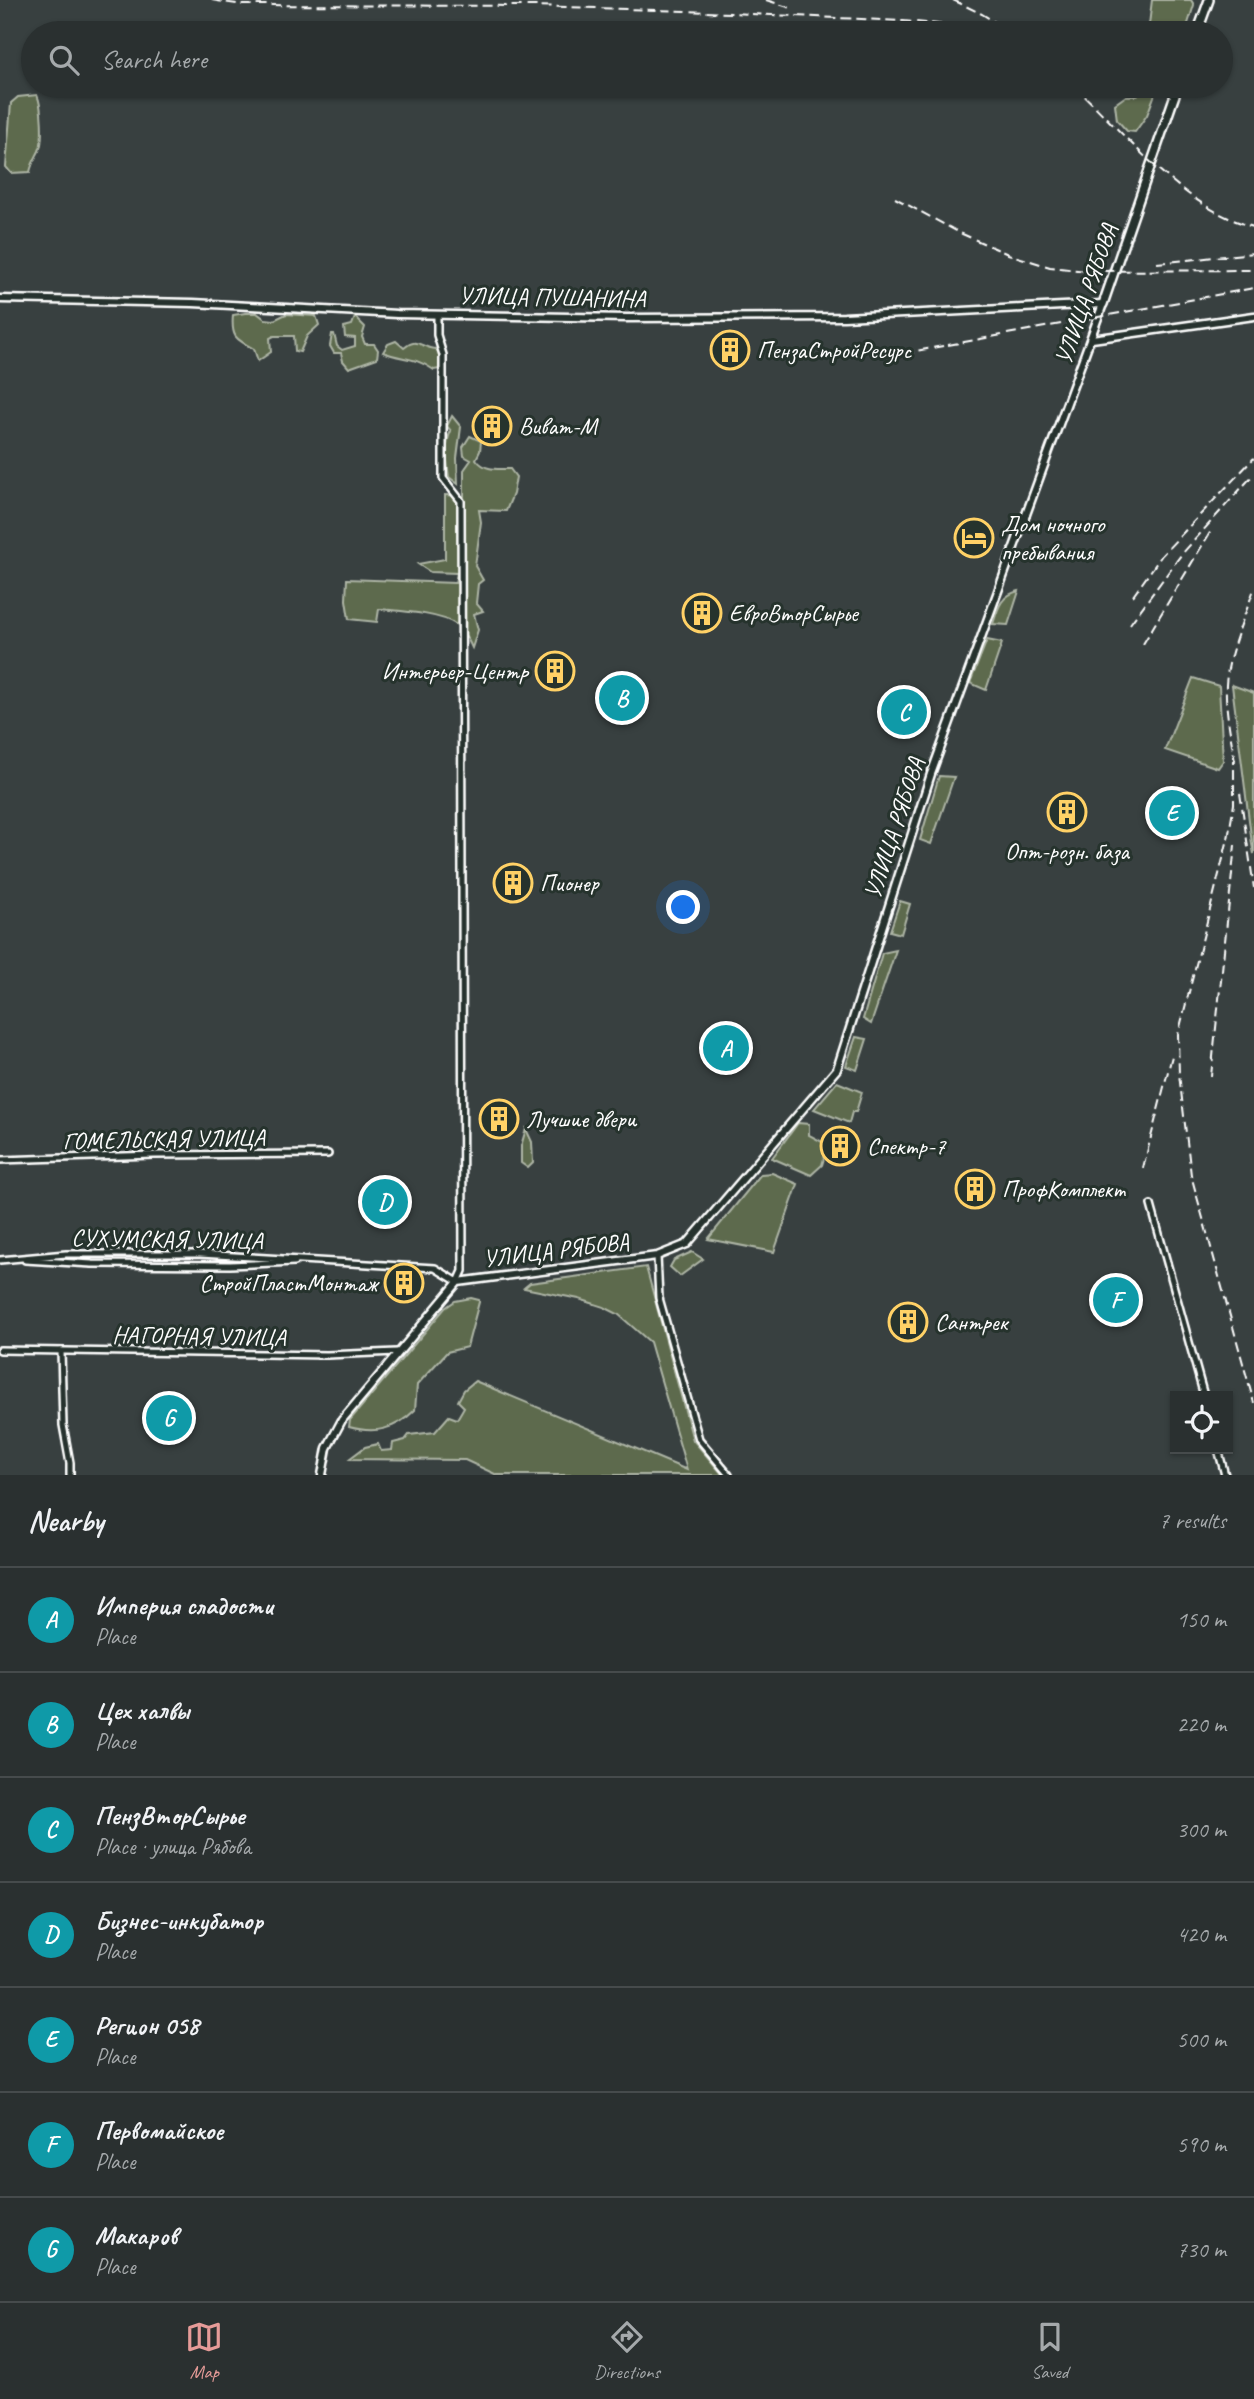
<!DOCTYPE html>
<meta charset="utf-8">
<style>
:root{--surface:#2a3030;--page:#323838;--text:#f1f3f6;--muted:#a5a9ab;--line:#464b4c;--accent:#e69b98}
body{margin:0;font-family:Caveat,sans-serif;background:var(--page);color:var(--text)}
.controls{position:absolute;right:21px;bottom:21px;display:grid;overflow:hidden;border-radius:0px;box-shadow:0 2px 5px #0004}
.controls button{width:63px;height:63px;display:grid;place-items:center;padding:0;border:0;border-bottom:2px solid var(--line);background:var(--surface);color:var(--text);font:35px sans-serif}
.you{position:absolute;left:684px;top:908px;width:24px;height:24px;margin:-18px;border:5px solid #fff;border-radius:50%;background:#1a73e8;box-shadow:0 0 0 10px #1a73e833}
.badge{display:grid;place-items:center;width:46px;height:46px;border-radius:50%;background:var(--accent);color:#fff;font-size:23px;font-weight:700}
.pin{position:absolute;translate:-50% -50%;border:4px solid #fff;box-shadow:0 2px 7px #0006}
.list{margin:0;padding:0;list-style:none}
h2{display:flex;justify-content:space-between;align-items:center;height:91px;margin:0;padding:0 28px;font-size:30px}
h2 small{font-size:23px;font-weight:400;color:var(--muted)}
.list li{display:grid;grid-template-columns:46px 1fr auto;gap:21px;align-items:center;box-sizing:border-box;height:105px;padding:0 28px;border-top:2px solid var(--line)}
.list b{display:block;font-size:26px;white-space:nowrap}
.list p{margin:0;font-size:23px;white-space:nowrap;color:var(--muted)}
.list em{font-size:23px;font-style:normal;color:var(--muted)}
.icon{flex:none;width:38px;height:38px;fill:none;stroke:currentColor;stroke-width:2;stroke-linecap:round;stroke-linejoin:round}
.map{position:relative;flex:none;width:1254px;height:1475px;overflow:hidden}
.search{position:absolute;background:var(--surface);box-shadow:0 2px 5px #0004;left:21px;right:21px;top:21px;height:77px;display:flex;align-items:center;gap:18px;box-sizing:border-box;padding:0 24px;border-radius:38px;color:var(--muted);font-size:26px}
.sheet{height:826px;background:var(--surface)}
nav{display:flex;justify-content:space-around;align-items:center;box-sizing:border-box;height:98px;border-top:2px solid var(--line);background:var(--surface);font-size:19px;color:var(--muted)}
nav a{display:grid;justify-items:center;gap:4px}
nav .on{color:var(--accent)}
.map>svg:first-child{display:block}
.green{fill:#5d6b4d;stroke:#aeb5a6;stroke-width:2}
.lines{fill:none;stroke-linecap:round;stroke-linejoin:round}
.minor-casing{stroke:#fff;stroke-width:10}
.tertiary-casing{stroke:#fff;stroke-width:11}
.secondary-casing{stroke:#fff;stroke-width:12}
.minor{stroke:#26332d;stroke-width:5}
.tertiary{stroke:#26332d;stroke-width:6}
.secondary{stroke:#26332d;stroke-width:7}
.rail{stroke:#fff;stroke-width:2;stroke-dasharray:10 5;stroke-linecap:butt}
.labels{text-anchor:middle;stroke-width:6;stroke-linejoin:round;paint-order:stroke}
.street-label{font-size:24px;fill:#fff;stroke:#26332d}
.poi-label{font-size:24px;fill:#fff;stroke:#26332d;text-anchor:start}
</style>
<div class="map">
<svg width="1254" height="1475" viewBox="0 0 1254 1475">
<rect width="100%" height="100%" fill="#384040"/>
<filter id="ink" filterUnits="userSpaceOnUse"><feTurbulence type="fractalNoise" baseFrequency=".0143" numOctaves="2"/><feDisplacementMap in="SourceGraphic" scale="14" xChannelSelector="R" yChannelSelector="G"/><feConvolveMatrix kernelMatrix="1 2 1 2 8 2 1 2 1" color-interpolation-filters="sRGB"/></filter>
<g filter="url(#ink)">
<g class="green">
<path d="M1152 0H1191L1194 5 1185 33H1148Z"/>
<path d="M1143 86H1158L1147 115 1135 132 1127 131 1117 120 1115 104 1126 96H1137Z"/>
<path d="M37 95C42 105 44 141 39 151 35 159 32 163 30 172L11 173 6 167 11 103 18 97Z"/>
<path d="M245 313H257L265 319 274 320 286 314 316 316 319 325 307 336 300 352 295 351 294 336H274L270 338 271 352 258 361 254 349C235 339 231 337 233 315Z"/>
<path d="M355 317 365 327 362 337 365 344H374L378 350 377 358 349 368 343 361 341 353H334L330 346 332 334H334L337 346 342 350 355 346V338L345 337 344 327 352 325Z"/>
<path d="M396 341 404 348C418 336 420 348 436 349L439 353 440 369 434 370C414 356 402 360 383 352L388 344Z"/>
<path d="M452 416 461 427 457 458 458 484 449 477C447 462 444 445 451 431L447 426Z"/>
<path d="M470 436 481 441 480 451 476 459C485 471 496 469 510 469L516 477 513 494 506 511 479 510 481 522 475 566 483 580 478 584 476 603 483 611 474 614 478 630 472 648C468 640 465 631 457 625 440 613 400 611 379 609L377 622 349 619 346 600 347 579 455 583 457 573 430 572 418 564 445 559V495L464 496V470L471 460 464 456 463 447Z"/>
<path d="M1019 591 1008 625 993 624C998 608 1001 595 1019 591Z"/>
<path d="M987 640 1002 643 986 690 970 683Z"/>
<path d="M1193 678 1219 686 1223 761 1218 768 1165 750Z"/>
<path d="M1232 685 1254 693V854L1252 844Z"/>
<path d="M939 776 954 777 931 844 920 840Z"/>
<path d="M900 901 910 904 901 934 890 931Z"/>
<path d="M896 950 871 1024 863 1019 882 953Z"/>
<path d="M856 1037 867 1039 857 1070 846 1066Z"/>
<path d="M837 1082 862 1092 856 1112H852L849 1123 814 1109Z"/>
<path d="M798 1123 809 1124V1135L828 1145 822 1165 811 1175 772 1158Z"/>
<path d="M526 1129 532 1142 533 1163 528 1168 521 1163V1146Z"/>
<path d="M772 1173 798 1184 774 1252 708 1239 761 1174Z"/>
<path d="M692 1252 703 1259 680 1276 670 1267 674 1260Z"/>
<path d="M646 1267 693 1440 723 1475H497L465 1460 349 1459 365 1447 378 1444 381 1451 392 1450 393 1443 405 1440 409 1435 435 1432 449 1416 457 1419 464 1407 458 1401 464 1390 475 1381 687 1470 650 1342 618 1314 604 1307 579 1299 524 1288 530 1283Z"/>
<path d="M471 1298 479 1300V1302L467 1347 447 1352 417 1385 415 1410C395 1430 375 1434 349 1427L350 1420 445 1308 455 1301Z"/>
</g>
<g class="lines">
<defs>
<g id="minor">
<path d="M0 1160 154 1155 328 1154"/>
<path d="M1151 1205 1204 1396"/>
<path d="M657 1256 659 1298 699 1439 729 1475"/>
<path d="M0 1260 66 1254H200L435 1268 458 1282 463 1271 461 501 443 478V355L437 335V315"/>
<path d="M25 1260 92 1264 230 1265 295 1262"/>
<path d="M0 1350 327 1355 397 1352"/>
<path d="M61 1351 63 1425 70 1463V1475"/>
<path d="M1218 1449 1225 1475"/>
</g>
<g id="tertiary">
<path d="M0 299 193 303 397 314 627 318 844 317 1103 304 931 774 837 1069 687 1244 657 1256 458 1282 342 1420 327 1448 322 1475"/>
<path d="M1092 339 1254 316"/>
</g>
<g id="secondary">
<path d="M1197 33 1209 0"/>
<path d="M1103 304 1178 86"/>
</g>
</defs>
<use href="#minor" class="minor-casing"/>
<use href="#tertiary" class="tertiary-casing"/>
<use href="#secondary" class="secondary-casing"/>
<use href="#minor" class="minor"/>
<use href="#tertiary" class="tertiary"/>
<use href="#secondary" class="secondary"/>
<g class="rail">
<path d="M212 0 242 5 536 6 686 11 903 21 964 26 988 33"/>
<path d="M766 0 794 9"/>
<path d="M953 0 982 14 1013 33"/>
<path d="M1074 86C1126 134 1183 209 1254 227"/>
<path d="M895 198 960 233 1008 254 1050 267 1087 271 1254 270"/>
<path d="M1157 263 1254 253"/>
<path d="M889 356 1254 288"/>
<path d="M1133 596 1162 555 1254 458"/>
<path d="M1130 624 1181 555 1254 474"/>
<path d="M1143 644 1211 531"/>
<path d="M1234 754V804L1228 839 1178 1035 1179 1074 1191 1175 1254 1403"/>
<path d="M1235 762C1231 737 1225 710 1226 685 1228 652 1244 619 1254 589"/>
<path d="M1240 793 1254 888"/>
<path d="M1211 1076 1235 845"/>
<path d="M1143 1168 1173 1052"/>
</g>
</g>
</g>
<defs>
<symbol id="building-ring" viewBox="-11 -11 22 22"><circle r="9.5" fill="#26332d" stroke="#ffd166" stroke-width="1.5"/><path d="M-4-6H4V6H1V3H-1V6H-4ZM-2.5-4.3h1.7v1.8h-1.7ZM.8-4.3h1.7v1.8H.8ZM-2.5-1h1.7V.8h-1.7ZM.8-1h1.7V.8H.8Z" fill="#ffd166"/></symbol>
<symbol id="hotel-ring" viewBox="-11 -11 22 22"><circle r="9.5" fill="#26332d" stroke="#ffd166" stroke-width="1.5"/><path d="M-6-4.5h1.5V1H6V5H4.5V3h-9V5H-6ZM-4 0a1.8 1.8 0 1 1 3.6 0ZM.5 0V-2.5h3Q6-2.5 6 0Z" fill="#ffd166"/></symbol>
</defs>
<g fill-rule="evenodd">
<use href="#building-ring" x="708" y="328" width="44" height="44"/>
<use href="#building-ring" x="470" y="404" width="44" height="44"/>
<use href="#hotel-ring" x="952" y="516" width="44" height="44"/>
<use href="#building-ring" x="680" y="591" width="44" height="44"/>
<use href="#building-ring" x="533" y="649" width="44" height="44"/>
<use href="#building-ring" x="1045" y="790" width="44" height="44"/>
<use href="#building-ring" x="491" y="861" width="44" height="44"/>
<use href="#building-ring" x="477" y="1097" width="44" height="44"/>
<use href="#building-ring" x="818" y="1124" width="44" height="44"/>
<use href="#building-ring" x="953" y="1167" width="44" height="44"/>
<use href="#building-ring" x="382" y="1261" width="44" height="44"/>
<use href="#building-ring" x="886" y="1300" width="44" height="44"/>
</g>
<g class="labels">
<g class="street-label">
<text transform="translate(1086 294) rotate(-71)" y="8">УЛИЦА РЯБОВА</text>
<text transform="translate(552 297) rotate(1)" y="8">УЛИЦА ПУШАНИНА</text>
<text transform="translate(894 828) rotate(-72)" y="8">УЛИЦА РЯБОВА</text>
<text transform="translate(164 1139) rotate(-1)" y="8">ГОМЕЛЬСКАЯ УЛИЦА</text>
<text transform="translate(167 1239) rotate(1)" y="8">СУХУМСКАЯ УЛИЦА</text>
<text transform="translate(556 1250) rotate(-7)" y="8">УЛИЦА РЯБОВА</text>
<text transform="translate(199 1336) rotate(1)" y="8">НАГОРНАЯ УЛИЦА</text>
</g>
<g class="poi-label">
<text x="757" y="358">ПензаСтройРесурс</text>
<text x="519" y="434">Виват-М</text>
<text x="1001" y="532">Дом ночного<tspan x="1001" dy="28">пребывания</tspan></text>
<text x="729" y="621">ЕвроВторСырье</text>
<text x="528" y="679" text-anchor="end">Интерьер-Центр</text>
<text x="1067" y="859" text-anchor="middle">Опт-розн. база</text>
<text x="540" y="891">Пионер</text>
<text x="526" y="1127">Лучшие двери</text>
<text x="867" y="1154">Спектр-7</text>
<text x="1002" y="1197">ПрофКомплект</text>
<text x="377" y="1291" text-anchor="end">СтройПластМонтаж</text>
<text x="935" y="1330">Сантрек</text>
</g>
</g>
</svg>
<div class="controls">
<button><svg class="icon" aria-label="locate" viewBox="0 0 24 24"><circle cx="12" cy="12" r="6"/><path d="M12 2v4M12 18v4M2 12h4M18 12h4"/></svg></button>
</div>
<div class="you"></div>
<div class="pin badge" style="left:726px;top:1048px;background:#0f9aa8">A</div>
<div class="pin badge" style="left:622px;top:698px;background:#0f9aa8">B</div>
<div class="pin badge" style="left:904px;top:712px;background:#0f9aa8">C</div>
<div class="pin badge" style="left:385px;top:1202px;background:#0f9aa8">D</div>
<div class="pin badge" style="left:1172px;top:813px;background:#0f9aa8">E</div>
<div class="pin badge" style="left:1116px;top:1300px;background:#0f9aa8">F</div>
<div class="pin badge" style="left:169px;top:1418px;background:#0f9aa8">G</div>
<div class="search"><svg class="icon" aria-label="search" viewBox="0 0 24 24"><circle cx="10" cy="10" r="6"/><path d="M15 15l6 6"/></svg>Search here</div>
</div>
<section class="sheet">
<h2>Nearby<small>7 results</small></h2>
<ul class="list">
<li><span class="badge" style="background:#0f9aa8">A</span><div><b>Империя сладости</b><p>Place</p></div><em>150 m</em></li>
<li><span class="badge" style="background:#0f9aa8">B</span><div><b>Цех халвы</b><p>Place</p></div><em>220 m</em></li>
<li><span class="badge" style="background:#0f9aa8">C</span><div><b>ПензВторСырье</b><p>Place · улица Рябова</p></div><em>300 m</em></li>
<li><span class="badge" style="background:#0f9aa8">D</span><div><b>Бизнес-инкубатор</b><p>Place</p></div><em>420 m</em></li>
<li><span class="badge" style="background:#0f9aa8">E</span><div><b>Регион 058</b><p>Place</p></div><em>500 m</em></li>
<li><span class="badge" style="background:#0f9aa8">F</span><div><b>Первомайское</b><p>Place</p></div><em>590 m</em></li>
<li><span class="badge" style="background:#0f9aa8">G</span><div><b>Макаров</b><p>Place</p></div><em>730 m</em></li>
</ul>
</section>
<nav>
<a class="on"><svg class="icon" aria-label="map" viewBox="0 0 24 24"><path d="M3 6l6-2 6 2 6-2v14l-6 2-6-2-6 2zM9 4v14M15 6v14"/></svg>Map</a>
<a><svg class="icon" aria-label="directions" viewBox="0 0 24 24"><path d="M12 3l9 9-9 9-9-9zM9 14v-3h6M13 9l2 2-2 2"/></svg>Directions</a>
<a><svg class="icon" aria-label="saved" viewBox="0 0 24 24"><path d="M7 4h10v16l-5-4-5 4z"/></svg>Saved</a>
</nav>
